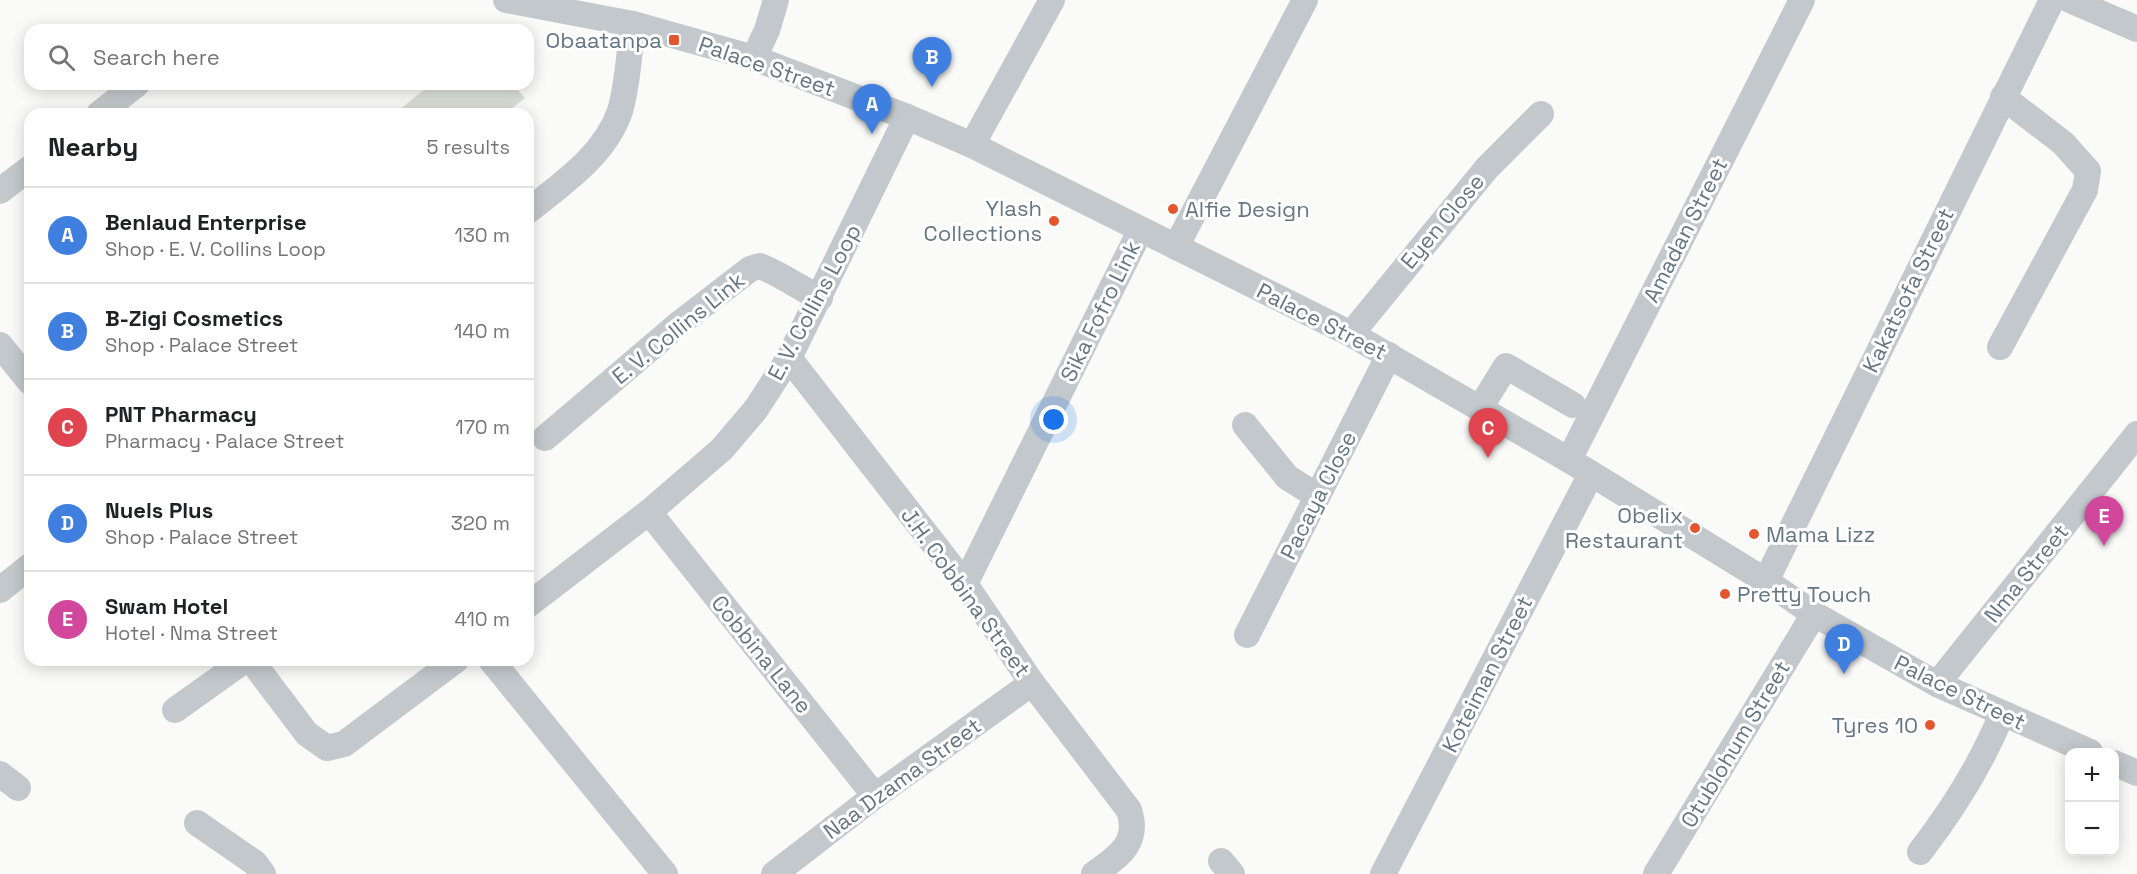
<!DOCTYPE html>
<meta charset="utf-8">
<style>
:root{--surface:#fff;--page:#f2f2f2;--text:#202124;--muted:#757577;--line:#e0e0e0;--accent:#e4572e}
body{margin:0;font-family:"Space Grotesk",sans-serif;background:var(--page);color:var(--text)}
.controls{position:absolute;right:18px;bottom:18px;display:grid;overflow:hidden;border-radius:12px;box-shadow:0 3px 15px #0003}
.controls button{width:54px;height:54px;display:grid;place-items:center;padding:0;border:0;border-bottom:2px solid var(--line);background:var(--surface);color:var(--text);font:30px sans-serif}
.you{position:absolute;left:1054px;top:420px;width:21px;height:21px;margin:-15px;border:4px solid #fff;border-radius:50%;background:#1a73e8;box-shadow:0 0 0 9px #1a73e833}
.badge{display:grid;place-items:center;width:39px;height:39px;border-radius:50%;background:var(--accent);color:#fff;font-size:20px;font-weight:700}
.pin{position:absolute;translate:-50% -50px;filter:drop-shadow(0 2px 3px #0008)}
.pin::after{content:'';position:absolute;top:32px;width:21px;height:18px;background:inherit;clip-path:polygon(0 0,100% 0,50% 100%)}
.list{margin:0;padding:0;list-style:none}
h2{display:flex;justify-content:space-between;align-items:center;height:78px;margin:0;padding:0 24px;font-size:26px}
h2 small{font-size:20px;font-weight:400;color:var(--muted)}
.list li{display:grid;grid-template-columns:39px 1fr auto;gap:18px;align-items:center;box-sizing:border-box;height:96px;padding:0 24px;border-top:2px solid var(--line)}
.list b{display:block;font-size:22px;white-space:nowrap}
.list p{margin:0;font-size:20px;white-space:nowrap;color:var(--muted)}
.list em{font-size:20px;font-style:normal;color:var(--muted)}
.icon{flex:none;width:33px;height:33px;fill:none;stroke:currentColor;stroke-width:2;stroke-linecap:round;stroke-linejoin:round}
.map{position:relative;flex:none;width:2137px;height:874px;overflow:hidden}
.search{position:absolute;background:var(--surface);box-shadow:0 3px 15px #0003;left:24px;top:24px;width:510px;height:66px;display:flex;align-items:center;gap:15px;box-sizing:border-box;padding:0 21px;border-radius:18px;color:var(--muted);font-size:22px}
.panel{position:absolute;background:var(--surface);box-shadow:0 3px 15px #0003;left:24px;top:108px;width:510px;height:558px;border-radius:18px}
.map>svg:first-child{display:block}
.green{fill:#dadfd7}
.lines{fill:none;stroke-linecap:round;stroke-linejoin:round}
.minor{stroke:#c3c8cc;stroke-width:26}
.poi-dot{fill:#e4572e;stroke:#fff;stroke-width:2}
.labels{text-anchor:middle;stroke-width:6;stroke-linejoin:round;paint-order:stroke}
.poi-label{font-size:22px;fill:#657683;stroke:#fff;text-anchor:end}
.street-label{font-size:22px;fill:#657683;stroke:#fff}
</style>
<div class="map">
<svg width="2137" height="874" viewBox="0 0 2137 874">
<rect width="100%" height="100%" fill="#fafaf8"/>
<path class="green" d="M431 84H513L525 98 505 114H402L399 110Z"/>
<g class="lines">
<g class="minor">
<path d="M506 0 633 24 754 58 907 117 972 145 1351 334 1569 460 1766 581 1814 614 1937 684 2090 752"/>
<path d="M2070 0 2137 29"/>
<path d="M754 58 767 30 776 0"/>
<path d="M99 114 137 84"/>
<path d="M972 145 1052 0"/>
<path d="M0 191 30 168"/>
<path d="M528 211C563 183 605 155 620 111 628 84 629 52 633 24"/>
<path d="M1176 247 1305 0"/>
<path d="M1351 334 1487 168 1541 114"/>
<path d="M0 345 30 382"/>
<path d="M2000 347 2085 190 2088 171 2063 143 2003 97"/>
<path d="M789 358 965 584 1032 683 1129 810C1140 844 1118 856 1094 874"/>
<path d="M1480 408 1506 366 1573 405"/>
<path d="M1245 425 1287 477 1317 496"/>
<path d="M545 438 680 323 750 269 760 266C780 274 800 288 820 298"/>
<path d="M1569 460 1802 0"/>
<path d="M649 512 875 796"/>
<path d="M1766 581 2052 0"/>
<path d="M965 584 1140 231"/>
<path d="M0 590 30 566"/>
<path d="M528 605 649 512 722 449 756 409 789 358 907 117"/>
<path d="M1247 635 1389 355"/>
<path d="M251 660 307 734 327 748 344 744 456 660"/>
<path d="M491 660 665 874"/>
<path d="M1937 684 2137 434"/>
<path d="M175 710 245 660"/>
<path d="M2114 763 2137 773"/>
<path d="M0 774 18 788"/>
<path d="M197 823 255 863 263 874"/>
<path d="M1920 852C1954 808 1981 765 2002 714"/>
<path d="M1221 861 1232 874"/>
<path d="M774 874 875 796 1032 683"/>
<path d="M1383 874 1591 474"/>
<path d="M1656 874 1814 614"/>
</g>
</g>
<g class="poi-dot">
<rect x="668" y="34" width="12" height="12" rx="3"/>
<circle cx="1173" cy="209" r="6"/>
<circle cx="1054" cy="221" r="6"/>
<circle cx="1695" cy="528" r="6"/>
<circle cx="1754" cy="534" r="6"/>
<circle cx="1725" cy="594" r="6"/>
<circle cx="1930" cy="725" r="6"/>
</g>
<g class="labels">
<g class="poi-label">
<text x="662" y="48">Obaatanpa</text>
<text x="1042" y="216">Ylash<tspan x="1042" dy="25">Collections</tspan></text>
<text x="1185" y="217" text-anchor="start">Alfie Design</text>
<text x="1683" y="523">Obelix<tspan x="1683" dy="25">Restaurant</tspan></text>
<text x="1766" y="542" text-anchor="start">Mama Lizz</text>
<text x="1737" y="602" text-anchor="start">Pretty Touch</text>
<text x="1918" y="733">Tyres 10</text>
</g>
<g class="street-label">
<text transform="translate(767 66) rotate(19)" y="8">Palace Street</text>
<text transform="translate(1442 221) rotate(-50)" y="8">Eyen Close</text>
<text transform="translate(1685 230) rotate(-63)" y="8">Amadan Street</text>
<text transform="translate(1908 290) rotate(-64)" y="8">Kakatsofa Street</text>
<text transform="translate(814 302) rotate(-62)" y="8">E. V. Collins Loop</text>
<text transform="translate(1100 311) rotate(-64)" y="8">Sika Fofro Link</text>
<text transform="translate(1322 321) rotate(27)" y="8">Palace Street</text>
<text transform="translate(678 328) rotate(-39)" y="8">E. V. Collins Link</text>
<text transform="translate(1318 495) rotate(-63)" y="8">Pacaya Close</text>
<text transform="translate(2026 573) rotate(-51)" y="8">Nma Street</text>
<text transform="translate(966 592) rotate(54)" y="8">J.H. Cobbina Street</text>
<text transform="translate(762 654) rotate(51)" y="8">Cobbina Lane</text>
<text transform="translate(1487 674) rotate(-63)" y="8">Koteiman Street</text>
<text transform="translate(1960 692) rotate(26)" y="8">Palace Street</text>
<text transform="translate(1735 744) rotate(-59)" y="8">Otublohum Street</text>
<text transform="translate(902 778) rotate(-36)" y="8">Naa Dzama Street</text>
</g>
</g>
</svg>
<div class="controls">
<button>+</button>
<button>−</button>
</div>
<div class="you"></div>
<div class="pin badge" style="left:872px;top:134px;background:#3f7fe0">A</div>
<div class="pin badge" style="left:932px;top:87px;background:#3f7fe0">B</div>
<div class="pin badge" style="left:1488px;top:458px;background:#e0444e">C</div>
<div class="pin badge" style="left:1844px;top:674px;background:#3f7fe0">D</div>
<div class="pin badge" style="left:2104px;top:546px;background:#d1479c">E</div>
<div class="search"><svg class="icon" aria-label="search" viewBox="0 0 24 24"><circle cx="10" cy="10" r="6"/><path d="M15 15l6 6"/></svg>Search here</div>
<section class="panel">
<h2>Nearby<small>5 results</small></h2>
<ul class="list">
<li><span class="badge" style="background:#3f7fe0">A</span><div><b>Benlaud Enterprise</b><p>Shop · E. V. Collins Loop</p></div><em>130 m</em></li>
<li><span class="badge" style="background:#3f7fe0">B</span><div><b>B-Zigi Cosmetics</b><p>Shop · Palace Street</p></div><em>140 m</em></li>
<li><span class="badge" style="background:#e0444e">C</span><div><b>PNT Pharmacy</b><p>Pharmacy · Palace Street</p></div><em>170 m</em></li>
<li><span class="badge" style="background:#3f7fe0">D</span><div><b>Nuels Plus</b><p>Shop · Palace Street</p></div><em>320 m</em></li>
<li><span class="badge" style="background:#d1479c">E</span><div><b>Swam Hotel</b><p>Hotel · Nma Street</p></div><em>410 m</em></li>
</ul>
</section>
</div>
